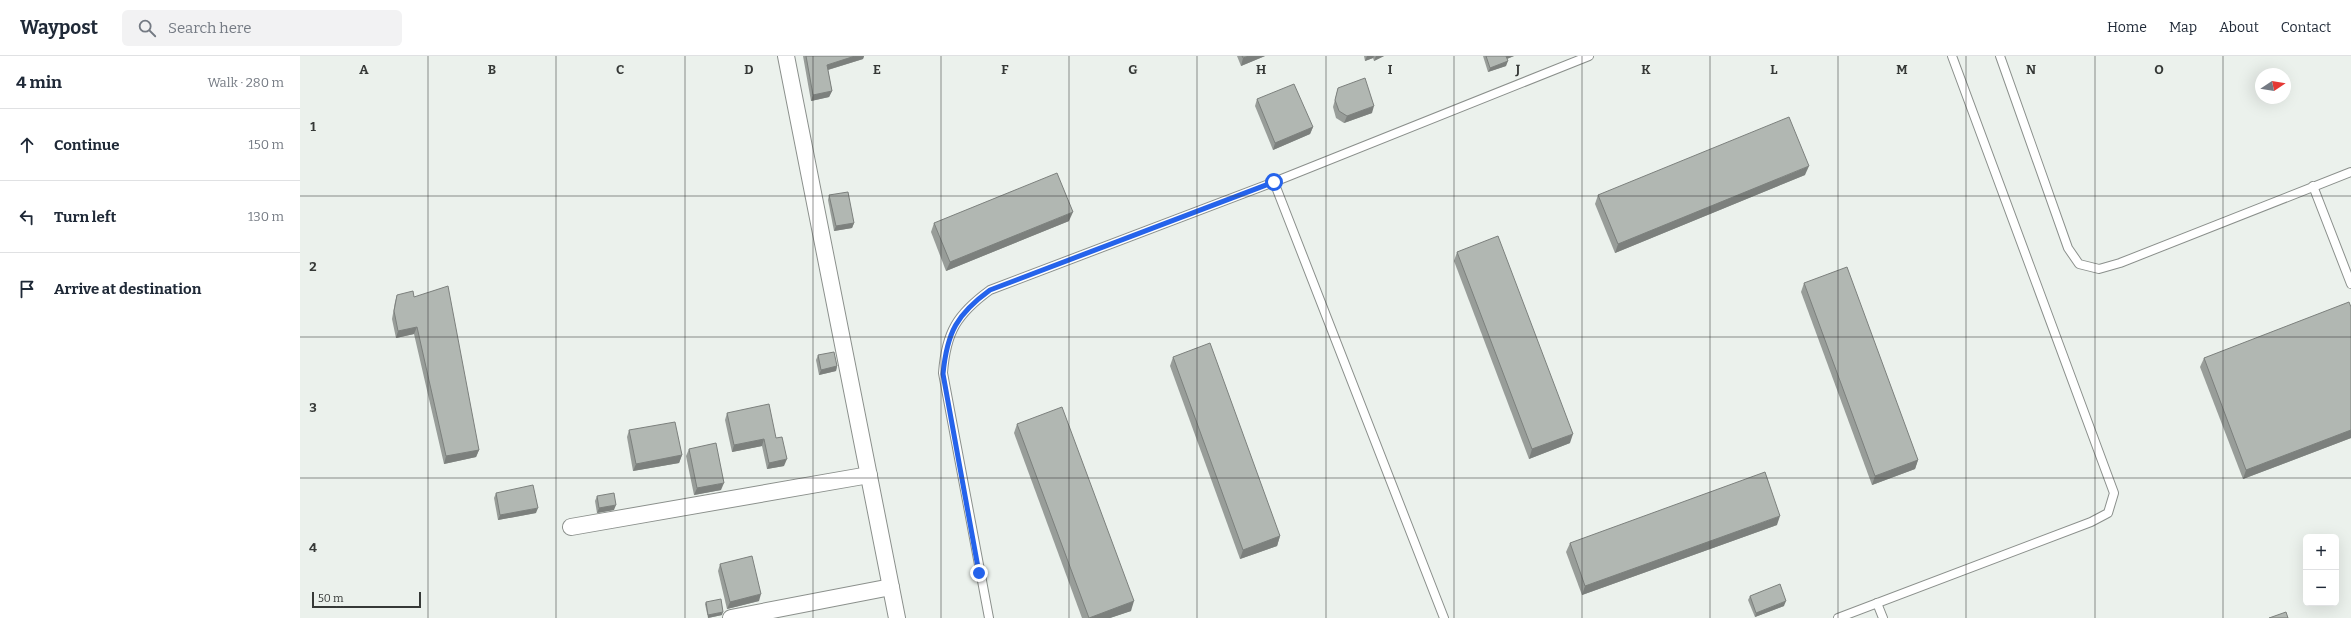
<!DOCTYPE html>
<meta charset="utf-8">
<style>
:root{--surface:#fff;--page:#f2f2f3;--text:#1f2937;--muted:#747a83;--line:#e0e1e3}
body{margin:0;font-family:Bitter,serif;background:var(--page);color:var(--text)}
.controls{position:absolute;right:12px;bottom:12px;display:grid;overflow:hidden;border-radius:6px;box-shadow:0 4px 16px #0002}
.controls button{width:36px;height:36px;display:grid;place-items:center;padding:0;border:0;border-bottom:1px solid var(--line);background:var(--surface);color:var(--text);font:20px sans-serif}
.compass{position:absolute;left:1955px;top:12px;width:36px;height:36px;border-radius:50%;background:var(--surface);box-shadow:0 4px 16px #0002;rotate:78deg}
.scale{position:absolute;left:12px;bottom:10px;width:109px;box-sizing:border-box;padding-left:4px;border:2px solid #363937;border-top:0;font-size:11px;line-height:14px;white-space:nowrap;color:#363937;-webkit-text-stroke:3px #ebf1ec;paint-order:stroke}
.stop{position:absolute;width:12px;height:12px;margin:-9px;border:3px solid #2563eb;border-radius:50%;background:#fff}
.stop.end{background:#2563eb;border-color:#fff;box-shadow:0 1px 4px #0008}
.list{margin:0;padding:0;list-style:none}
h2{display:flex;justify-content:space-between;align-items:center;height:52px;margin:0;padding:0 16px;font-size:17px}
h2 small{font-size:13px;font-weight:400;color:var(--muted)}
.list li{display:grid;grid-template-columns:26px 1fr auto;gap:12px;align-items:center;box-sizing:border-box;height:72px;padding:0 16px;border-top:1px solid var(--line)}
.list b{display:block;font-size:15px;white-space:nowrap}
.list em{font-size:13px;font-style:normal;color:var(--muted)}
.icon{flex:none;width:22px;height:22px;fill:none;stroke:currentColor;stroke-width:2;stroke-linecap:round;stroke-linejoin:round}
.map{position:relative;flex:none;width:2051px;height:562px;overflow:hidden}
header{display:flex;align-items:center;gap:24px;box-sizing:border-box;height:56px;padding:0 20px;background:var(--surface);border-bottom:1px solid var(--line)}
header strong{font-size:19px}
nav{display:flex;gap:22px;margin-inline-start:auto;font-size:14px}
.search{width:280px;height:36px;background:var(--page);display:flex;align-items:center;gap:10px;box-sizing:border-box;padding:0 14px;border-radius:6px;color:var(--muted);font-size:15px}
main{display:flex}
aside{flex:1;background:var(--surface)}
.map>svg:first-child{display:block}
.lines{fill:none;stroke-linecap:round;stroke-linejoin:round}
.service-casing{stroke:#8b908c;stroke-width:10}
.minor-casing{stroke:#8b908c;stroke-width:18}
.service{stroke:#fff;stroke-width:8}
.minor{stroke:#fff;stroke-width:16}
.wall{fill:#989d99}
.shaded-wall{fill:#7c807d}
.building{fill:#b1b7b2;stroke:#7c807d}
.route{stroke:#2563eb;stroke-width:5}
.grid{fill:none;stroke:#363937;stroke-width:1;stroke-opacity:0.55}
.grid-label{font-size:13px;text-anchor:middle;font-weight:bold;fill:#363937;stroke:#ebf1ec;stroke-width:3.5;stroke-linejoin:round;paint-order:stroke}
</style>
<header>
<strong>Waypost</strong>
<div class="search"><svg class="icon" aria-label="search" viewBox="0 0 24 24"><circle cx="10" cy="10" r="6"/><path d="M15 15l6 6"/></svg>Search here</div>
<nav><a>Home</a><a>Map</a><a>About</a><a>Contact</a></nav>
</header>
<main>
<aside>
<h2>4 min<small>Walk · 280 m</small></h2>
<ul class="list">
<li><svg class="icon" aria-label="ahead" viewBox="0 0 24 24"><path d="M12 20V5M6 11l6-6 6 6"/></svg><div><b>Continue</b></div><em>150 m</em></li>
<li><svg class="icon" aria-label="left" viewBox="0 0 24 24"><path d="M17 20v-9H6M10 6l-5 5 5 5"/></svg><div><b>Turn left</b></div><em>130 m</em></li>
<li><svg class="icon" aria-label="arrive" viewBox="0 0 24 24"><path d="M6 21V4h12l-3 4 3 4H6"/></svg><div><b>Arrive at destination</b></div></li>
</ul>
</aside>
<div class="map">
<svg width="2051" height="562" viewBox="0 0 2051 562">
<rect width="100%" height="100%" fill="#ebf1ec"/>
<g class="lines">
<defs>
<g id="service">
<path d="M1700 0 1768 192 1779 208 1799 213 1820 207 2051 116"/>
<path d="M974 126 1144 562"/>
<path d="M2013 130 2051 228"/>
<path d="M1577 547 1583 562"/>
<path d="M689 562 643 317C646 276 657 258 690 234L974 126 1289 0"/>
<path d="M1538 562 1791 466 1808 457 1814 437 1652 0"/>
</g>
<g id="minor">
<path d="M486 0 597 562"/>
<path d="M271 471 569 419"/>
<path d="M431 562 591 531"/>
</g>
</defs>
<use href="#service" class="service-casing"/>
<use href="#minor" class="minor-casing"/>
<use href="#service" class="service"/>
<use href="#minor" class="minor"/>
</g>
<g class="wall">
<path d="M503 0H564L563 3 528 14 532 35 529 41 511 45Z"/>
<path d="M937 0H965L941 10Z"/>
<path d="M1064 0H1084L1074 5 1073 2 1065 5Z"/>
<path d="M1183 0H1214L1207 3 1206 10 1188 16Z"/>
<path d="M1038 32 1072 57 1044 67 1036 62 1033 51Z"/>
<path d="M957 43 1013 71 1010 78 973 94 955 50Z"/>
<path d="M1505 119 1315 197 1295 148 1298 139Z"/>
<path d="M529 139 554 167 552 172 534 175 528 144Z"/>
<path d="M769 165 646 215 631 176 634 167Z"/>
<path d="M1157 196 1270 387 1229 403 1154 205Z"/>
<path d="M1504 227 1618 404 1615 413 1572 429 1501 236Z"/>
<path d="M97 239 114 241 179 394 176 401 144 408 114 278 96 282 92 263 95 246Z"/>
<path d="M2051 251V382L1943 423 1900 311 1904 302Z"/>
<path d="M518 299 537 310 536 315 519 319 516 304Z"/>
<path d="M873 301 980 480 977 490 940 503 870 310Z"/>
<path d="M427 357 476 382 484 410 467 413 462 390 432 396 425 364Z"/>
<path d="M717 368 831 555 810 562H782L714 377Z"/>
<path d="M329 374 382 399 379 407 333 415 327 381Z"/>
<path d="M389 393 421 434 394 439 386 400Z"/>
<path d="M196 437 236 457 198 464 194 442Z"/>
<path d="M297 440 314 454 297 457 295 445Z"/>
<path d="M1477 469 1282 539 1266 496 1270 487Z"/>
<path d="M420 508 459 545 427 553 418 515Z"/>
<path d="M1450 540 1484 550 1455 561 1448 544Z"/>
<path d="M406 546 422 559 408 562 405 548Z"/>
</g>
<g class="shaded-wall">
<path d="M555 0H564L563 3 524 15 527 9Z"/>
<path d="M949 0H965L941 10 943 2Z"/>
<path d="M1067 0H1074L1073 2 1065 5Z"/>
<path d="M1076 0H1084L1074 5Z"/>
<path d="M1205 0H1214L1204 4Z"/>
<path d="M1208 5 1206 10 1188 16 1190 12Z"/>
<path d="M532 35 529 41 511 45 513 39Z"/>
<path d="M1074 50 1072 57 1044 67 1047 60Z"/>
<path d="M1013 71 1010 78 973 94 975 87Z"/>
<path d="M1509 110 1505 119 1315 197 1318 188Z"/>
<path d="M773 156 769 165 646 215 650 206Z"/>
<path d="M554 167 552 172 534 175 536 170Z"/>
<path d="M117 271 114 278 96 282 98 275Z"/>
<path d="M537 310 536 315 519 319 521 314Z"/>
<path d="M2051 374V382L1943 423 1946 414Z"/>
<path d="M1273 378 1270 387 1229 403 1232 393Z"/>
<path d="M464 383 462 390 432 396 434 389Z"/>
<path d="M179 394 176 401 144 408 146 400Z"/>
<path d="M382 399 379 407 333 415 336 408Z"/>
<path d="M487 403 484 410 467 413 469 407Z"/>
<path d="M1618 404 1615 413 1572 429 1575 420Z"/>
<path d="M424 427 421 434 394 439 397 432Z"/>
<path d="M316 449 314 454 297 457 299 452Z"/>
<path d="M238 452 236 457 198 464 200 459Z"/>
<path d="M1480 460 1477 469 1282 539 1285 530Z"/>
<path d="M980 480 977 490 940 503 943 494Z"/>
<path d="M461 538 459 545 427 553 430 546Z"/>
<path d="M834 545 831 555 810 562H789Z"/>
<path d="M1486 545 1484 550 1455 561 1456 557Z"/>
<path d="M423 556 422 559 408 562V559Z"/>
</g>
<g class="building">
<path d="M506 0H555L527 9 532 35 513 39Z"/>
<path d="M942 0H949L943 2Z"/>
<path d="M1186 0H1206L1208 5 1190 12Z"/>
<path d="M1065 22 1074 50 1047 60 1039 55 1035 44 1038 32Z"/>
<path d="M994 28 1013 71 975 87 957 43Z"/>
<path d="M1489 61 1509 110 1318 188 1298 139Z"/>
<path d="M757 117 773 156 650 206 634 167Z"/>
<path d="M548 136 554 167 536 170 529 139Z"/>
<path d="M1198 180 1273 378 1232 393 1157 196Z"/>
<path d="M1547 211 1618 404 1575 420 1504 227Z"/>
<path d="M148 230 179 394 146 400 117 271 98 275 94 255 97 239 113 235 114 241Z"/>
<path d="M2049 246 2051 251V374L1946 414 1904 302Z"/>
<path d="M910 287 980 480 943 494 873 301Z"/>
<path d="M534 296 537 310 521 314 518 299Z"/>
<path d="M469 348 476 382 482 381 487 403 469 407 464 383 434 389 427 357Z"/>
<path d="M762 351 834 545 789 562 717 368Z"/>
<path d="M375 366 382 399 336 408 329 374Z"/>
<path d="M416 387 424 427 397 432 389 393Z"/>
<path d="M1465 416 1480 460 1285 530 1270 487Z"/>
<path d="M233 429 238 452 200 459 196 437Z"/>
<path d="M314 437 316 449 299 452 297 440Z"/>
<path d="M452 500 461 538 430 546 420 508Z"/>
<path d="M1480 528 1486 545 1456 557 1450 540Z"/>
<path d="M421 543 423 556 408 559 406 546Z"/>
<path d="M1986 556 1988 562H1969Z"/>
</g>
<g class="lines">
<path class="route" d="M679 517 643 318C647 276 657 258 690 234L974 126"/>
</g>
<path class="grid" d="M128 0V562M256 0V562M385 0V562M513 0V562M641 0V562M769 0V562M897 0V562M1026 0V562M1154 0V562M1282 0V562M1410 0V562M1538 0V562M1666 0V562M1795 0V562M1923 0V562M0 140H2051M0 281H2051M0 422H2051"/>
<g class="grid-label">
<text x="64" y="18">A</text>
<text x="192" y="18">B</text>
<text x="320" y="18">C</text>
<text x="449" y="18">D</text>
<text x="577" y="18">E</text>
<text x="705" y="18">F</text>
<text x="833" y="18">G</text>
<text x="961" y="18">H</text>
<text x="1090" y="18">I</text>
<text x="1218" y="18">J</text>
<text x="1346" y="18">K</text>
<text x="1474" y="18">L</text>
<text x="1602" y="18">M</text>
<text x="1731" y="18">N</text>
<text x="1859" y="18">O</text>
<text x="13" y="75">1</text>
<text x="13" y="215">2</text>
<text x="13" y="356">3</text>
<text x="13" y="496">4</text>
</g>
</svg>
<div class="controls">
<button>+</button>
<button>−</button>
</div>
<svg class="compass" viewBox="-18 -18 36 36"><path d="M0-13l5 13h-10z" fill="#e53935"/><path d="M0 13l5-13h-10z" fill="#747a83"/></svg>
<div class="scale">50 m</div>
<div class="stop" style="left:974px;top:126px"></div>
<div class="stop end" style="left:679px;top:517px"></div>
</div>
</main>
